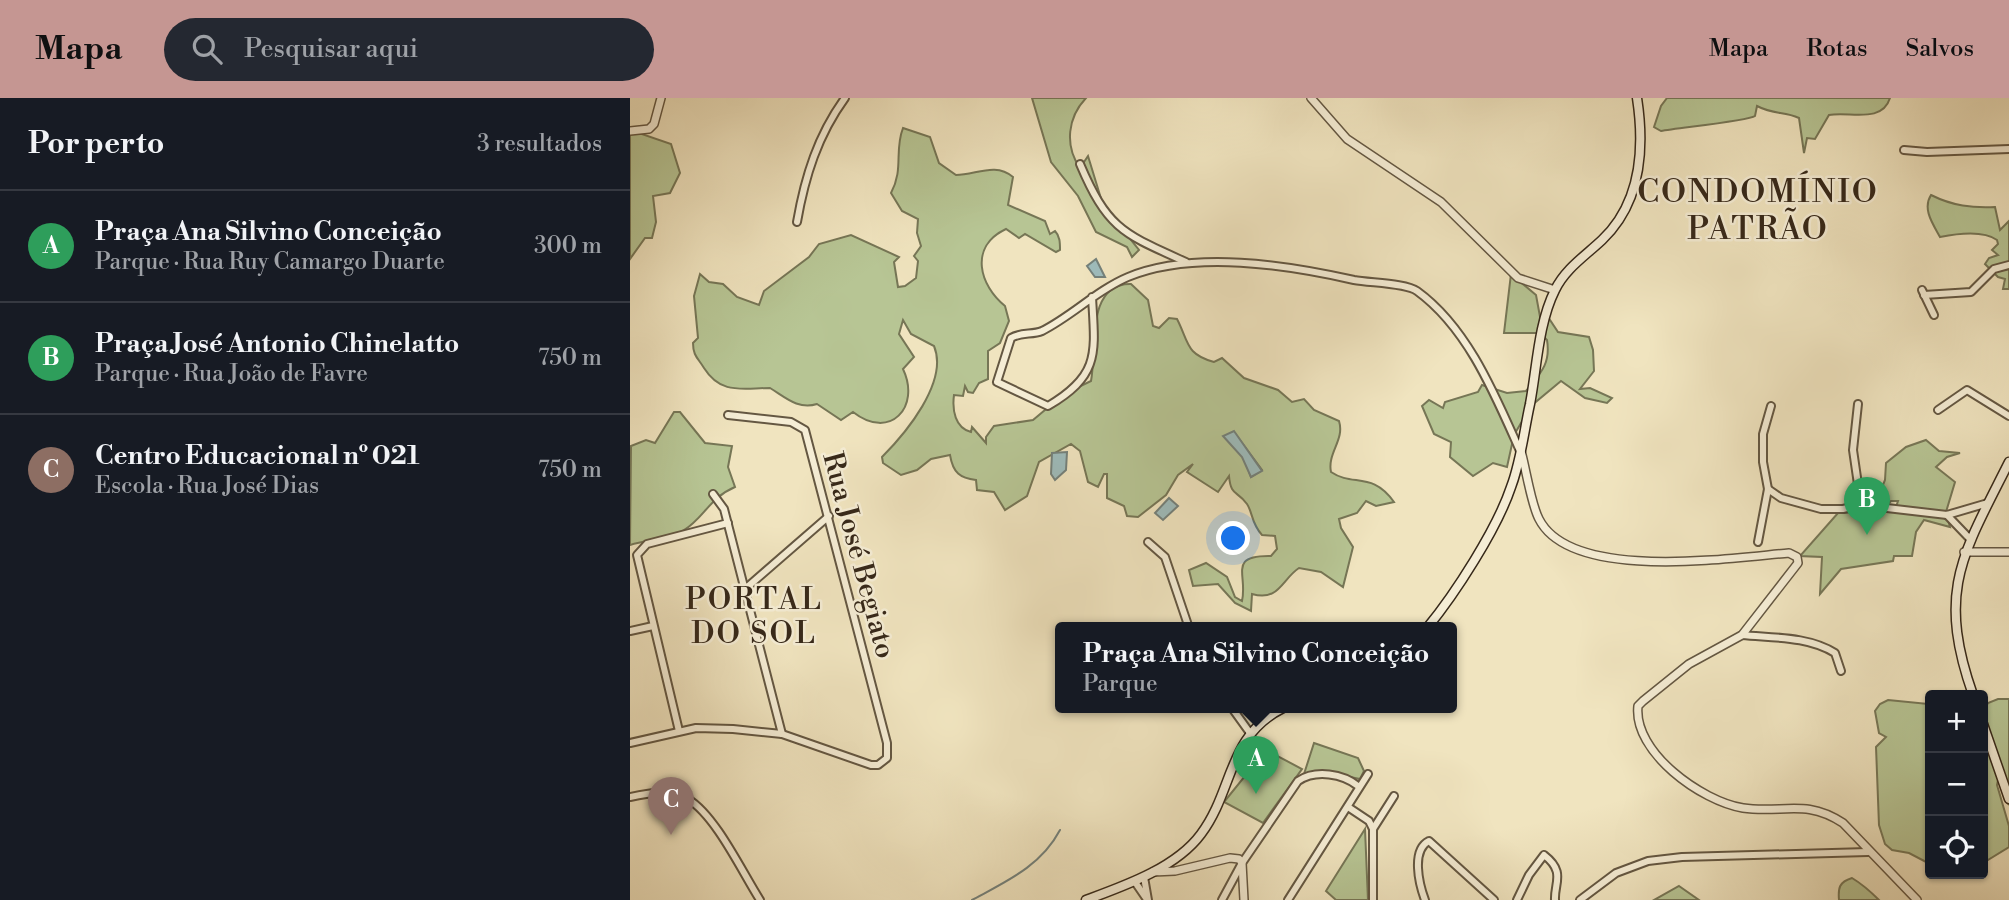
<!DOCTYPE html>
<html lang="pt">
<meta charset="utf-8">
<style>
:root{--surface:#171b24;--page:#242831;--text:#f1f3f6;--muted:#9ea1a6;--line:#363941;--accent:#c59692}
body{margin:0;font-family:"Libre Bodoni",serif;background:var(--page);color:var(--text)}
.controls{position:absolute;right:21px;bottom:21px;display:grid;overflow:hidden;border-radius:7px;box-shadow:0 2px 5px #0004}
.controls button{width:63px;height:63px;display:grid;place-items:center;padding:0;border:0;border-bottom:2px solid var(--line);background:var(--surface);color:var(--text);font:35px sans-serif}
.you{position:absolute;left:604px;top:441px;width:24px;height:24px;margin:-18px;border:5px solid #fff;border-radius:50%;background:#1a73e8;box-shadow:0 0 0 10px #1a73e833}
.badge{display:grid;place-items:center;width:46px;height:46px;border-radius:50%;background:var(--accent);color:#fff;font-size:23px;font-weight:700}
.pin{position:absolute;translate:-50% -58px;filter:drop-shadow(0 2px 4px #0008)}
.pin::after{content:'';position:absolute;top:37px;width:24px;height:21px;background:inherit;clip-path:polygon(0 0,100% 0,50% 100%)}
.popup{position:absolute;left:425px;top:524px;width:402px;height:91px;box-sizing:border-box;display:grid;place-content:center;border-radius:7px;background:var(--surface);filter:drop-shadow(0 2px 5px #0005);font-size:23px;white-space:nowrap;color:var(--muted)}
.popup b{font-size:26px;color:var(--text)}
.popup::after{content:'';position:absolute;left:50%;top:100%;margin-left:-14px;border:14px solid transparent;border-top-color:var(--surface)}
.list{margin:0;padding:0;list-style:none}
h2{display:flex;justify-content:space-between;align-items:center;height:91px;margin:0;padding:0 28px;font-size:30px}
h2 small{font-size:23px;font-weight:400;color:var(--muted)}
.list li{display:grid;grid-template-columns:46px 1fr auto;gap:21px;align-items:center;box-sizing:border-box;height:112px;padding:0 28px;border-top:2px solid var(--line)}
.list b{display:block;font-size:26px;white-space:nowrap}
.list p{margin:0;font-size:23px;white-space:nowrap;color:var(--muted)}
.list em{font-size:23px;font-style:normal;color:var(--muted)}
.icon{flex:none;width:38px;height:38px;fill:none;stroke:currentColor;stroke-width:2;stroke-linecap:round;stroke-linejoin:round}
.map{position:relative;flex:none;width:1379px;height:802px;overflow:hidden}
header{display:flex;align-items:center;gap:42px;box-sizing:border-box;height:98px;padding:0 35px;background:var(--accent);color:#111}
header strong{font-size:33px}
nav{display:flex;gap:38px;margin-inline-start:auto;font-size:24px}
.search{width:490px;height:63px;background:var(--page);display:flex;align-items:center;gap:18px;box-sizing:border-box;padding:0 24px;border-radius:38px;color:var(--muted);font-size:26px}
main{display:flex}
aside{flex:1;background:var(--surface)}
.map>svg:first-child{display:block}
.green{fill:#b7c594;stroke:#767656;stroke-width:2;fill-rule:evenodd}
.water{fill:#9ebcbc;stroke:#74817b;stroke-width:2}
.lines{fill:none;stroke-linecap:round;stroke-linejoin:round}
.stream{stroke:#74817b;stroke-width:2}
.minor-casing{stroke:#645742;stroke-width:10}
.tertiary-casing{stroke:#645742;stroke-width:10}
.secondary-casing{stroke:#362819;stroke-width:11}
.minor{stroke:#f5edd5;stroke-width:6}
.tertiary{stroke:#f5edd5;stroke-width:7}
.secondary{stroke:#f5edd5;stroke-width:8}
.labels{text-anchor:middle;stroke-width:5;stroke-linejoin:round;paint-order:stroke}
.street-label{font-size:28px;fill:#362819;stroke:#f5edd5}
.neighbourhood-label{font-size:30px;letter-spacing:2px;fill:#362819;stroke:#f5edd5}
.quarter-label{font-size:32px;letter-spacing:2px;fill:#362819;stroke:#f5edd5}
</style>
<header>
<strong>Mapa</strong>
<div class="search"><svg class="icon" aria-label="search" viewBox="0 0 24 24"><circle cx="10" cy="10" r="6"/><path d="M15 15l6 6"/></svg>Pesquisar aqui</div>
<nav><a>Mapa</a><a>Rotas</a><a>Salvos</a></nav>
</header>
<main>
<aside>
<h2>Por perto<small>3 resultados</small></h2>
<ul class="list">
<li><span class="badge" style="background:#2e9e5b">A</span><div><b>Praça Ana Silvino Conceição</b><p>Parque · Rua Ruy Camargo Duarte</p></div><em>300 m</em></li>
<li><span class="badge" style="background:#2e9e5b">B</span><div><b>Praça José Antonio Chinelatto</b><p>Parque · Rua João de Favre</p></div><em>750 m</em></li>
<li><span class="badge" style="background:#8d6e63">C</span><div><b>Centro Educacional nº 021</b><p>Escola · Rua José Dias</p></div><em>750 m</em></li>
</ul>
</aside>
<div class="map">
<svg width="1379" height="802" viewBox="0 0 1379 802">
<rect width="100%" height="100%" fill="#f0e4bf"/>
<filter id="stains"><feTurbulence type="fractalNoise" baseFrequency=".00286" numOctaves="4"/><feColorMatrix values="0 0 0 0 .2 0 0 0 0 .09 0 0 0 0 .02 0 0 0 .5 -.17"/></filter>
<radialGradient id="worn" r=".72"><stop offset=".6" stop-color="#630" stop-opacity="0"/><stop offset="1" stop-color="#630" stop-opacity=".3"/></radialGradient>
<g class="green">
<path d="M402 0H456C438 19 434 47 450 70L458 58 473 107 509 152 502 159 497 149 466 134 448 98 421 64Z"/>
<path d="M1037 0H1260C1252 26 1219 13 1199 17L1185 41 1177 40 1174 55 1169 20C1154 13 1144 17 1127 8L1125 18C1118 23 1046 30 1031 33L1024 29 1031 8Z"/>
<path d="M273 30 300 39 309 65 326 77C346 77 365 64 383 79L378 107 415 123 420 136 425 133C430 138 430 145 430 152L426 154 395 136 389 140 376 131C338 149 350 188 375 208L379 223 370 245 358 253V281L349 285 343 295 338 294 335 288 333 298 324 297C322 312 325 330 341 334L342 329 356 345V339L364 328 403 322 434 296 461 283C467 253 455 185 501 186L518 202 523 228 529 230 539 220 547 221C559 244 555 256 584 264L592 260 614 280 648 292 662 304 674 301 684 312 709 323C715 342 697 355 701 374 723 389 742 373 764 404L746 408 736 403 727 415 709 421 711 430 723 449 713 489 691 474 669 470C652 481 649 504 622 496L621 513 605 505 588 486 563 488 559 472 576 465 597 479 605 499 612 503C618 477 597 457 641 458L647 451 645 438 632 437C621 425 623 415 617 406 607 392 601 399 599 378L588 394 557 374 563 366 548 377 536 397 508 419 497 418 494 408 477 400V376H474L468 389 458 384 450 353 441 346 409 364 397 398 375 412 364 394 347 392 346 382C330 380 323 375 320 357L301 361 287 372 271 377 253 365 252 359C275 336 319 284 304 248L281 236 273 222 269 236 284 259 273 271C291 309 260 343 223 314L211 322 187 306C168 312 155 299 140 290 112 290 91 297 74 270 68 260 63 258 63 245L68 240 64 198 70 176 79 184 93 186 107 199 129 207 134 193 179 159 189 146 221 137 269 159 264 164 268 189 275 188 286 180 288 163 284 158 291 148 287 135 288 121 272 113 261 95C274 71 264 53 273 30ZM604 334 632 372 621 379Z"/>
<path d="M0 32 41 46 50 75 40 95 23 98 26 124 22 140H15L0 161Z"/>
<path d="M1301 97C1323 108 1342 110 1365 109L1370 132 1379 123V191H1373L1375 181 1368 179 1355 166 1359 160 1368 157 1362 152 1368 146 1367 142C1353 132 1325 136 1310 139 1303 126 1292 111 1301 97Z"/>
<path d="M881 176 906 197 911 224 918 219 928 234 959 239 963 252 964 273 950 291 960 290 982 300 977 305 955 300 931 283 901 308 884 337 877 369 863 365 843 378 820 359 821 344 804 336 792 308 799 302 813 310 815 304 848 294 852 287 877 295 896 293C910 276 921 266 917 242L910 235H874Z"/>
<path d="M44 314H50L75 345 102 348 98 369 105 389C79 400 74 420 54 432 36 443 19 441 0 447L1 348 16 342 25 345Z"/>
<path d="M1296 342 1309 353 1330 355 1317 359 1306 369 1325 384 1316 414 1320 429 1294 422 1286 434 1282 458H1264L1263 463 1211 471 1190 496 1192 459 1170 458 1208 415 1265 412 1268 403H1261L1256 408H1248L1246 404 1255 382 1256 365 1276 349Z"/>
<path d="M1368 601H1379V707L1368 682 1367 687 1379 728V749L1353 765V641L1363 665 1355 610 1358 605Z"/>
<path d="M1258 602 1298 606 1300 603V766L1279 755 1262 752 1255 746 1249 727 1246 649 1256 639 1249 635 1245 613 1250 606Z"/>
<path d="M684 645 728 660 734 673 730 681 695 674 674 676Z"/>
<path d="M636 652 672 671 633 725 594 704Z"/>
<path d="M735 731 738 802H706L696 793Z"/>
<path d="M1222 780C1232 786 1241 794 1249 802H1209C1208 790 1209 784 1222 780Z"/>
<path d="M1049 788 1069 802H1024Z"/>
</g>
<g class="water">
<path d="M466 161 475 179H465L457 168Z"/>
<path d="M604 333 632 373 621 379 612 359 593 338Z"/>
<path d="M437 354 436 372 425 382 421 376 422 355Z"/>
<path d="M539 400 548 408 533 422 525 415Z"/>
</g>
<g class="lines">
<path class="stream" d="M342 802C377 783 411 768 430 732"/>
<defs>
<g id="minor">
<path d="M1274 52 1297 54 1379 51"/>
<path d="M450 66C478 132 494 136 556 164"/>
<path d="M167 124C175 78 188 37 215 0"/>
<path d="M1292 192 1304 217"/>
<path d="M1294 197 1341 194 1364 171 1379 167"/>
<path d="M462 199C465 254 471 277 418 308L367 284 381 240C391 234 402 237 412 233 442 218 467 192 498 179 564 152 657 167 724 182 740 185 776 185 787 193 838 230 865 297 890 353"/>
<path d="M1228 306 1223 352 1231 407"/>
<path d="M1308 312 1337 292 1379 318"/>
<path d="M1138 391 1151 400 1191 411H1213L1231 407 1317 417 1358 405"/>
<path d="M83 396 94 411 152 636"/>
<path d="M1317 417 1340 441"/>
<path d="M518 444 535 459 559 530"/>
<path d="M1128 444 1138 391 1133 364V336L1141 308"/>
<path d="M115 491 199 418"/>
<path d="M0 533 23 528"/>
<path d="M1112 537C1142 540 1178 538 1205 555L1211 573"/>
<path d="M602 610 620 635"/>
<path d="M49 633 7 457 17 446 98 425"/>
<path d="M0 645 66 630 103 631 152 636 241 667H248L257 660V645L175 332 161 324 98 317"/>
<path d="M0 699C18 695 41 691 58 701 86 718 112 774 130 802"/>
<path d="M718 709 739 723 743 731"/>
<path d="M514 779 518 802"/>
<path d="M505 784 516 800"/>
<path d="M592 802 612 765 668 683C686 671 713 676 728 688"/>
<path d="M658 802 738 676"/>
<path d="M743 802V731L764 698"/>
<path d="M795 802C789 786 781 752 799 743L864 802"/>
<path d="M887 802 899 777 914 757C936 774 924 785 925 802"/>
<path d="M950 802 986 775 1018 763 1052 759 1238 754"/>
</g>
<g id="tertiary">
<path d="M681 0 717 41 811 104 888 180 925 192"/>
<path d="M0 33 19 31 24 26 31 0"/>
<path d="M891 353C896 371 901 406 909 421 941 484 1100 460 1159 455L1167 459 1168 465 1112 537 1059 566 1013 603 1008 608C1003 654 1071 703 1113 710 1152 716 1175 700 1213 725L1287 802"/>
<path d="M1334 454H1379"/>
<path d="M523 774 545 773 600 760 609 761 612 765 614 802"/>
</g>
<g id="secondary">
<path d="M797 530C825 496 867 431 881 389 891 363 894 333 900 306 907 270 908 226 925 192 935 171 955 158 972 142 1011 105 1015 52 1007 0"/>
<path d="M1343 597C1306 492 1333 456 1379 364"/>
<path d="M1353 626 1379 701"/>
<path d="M456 802C494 788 546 770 571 736 604 692 597 638 653 610"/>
</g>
</defs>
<use href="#minor" class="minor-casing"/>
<use href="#tertiary" class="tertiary-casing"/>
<use href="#secondary" class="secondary-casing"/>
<use href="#minor" class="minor"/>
<use href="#tertiary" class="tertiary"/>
<use href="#secondary" class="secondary"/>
</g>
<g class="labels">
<g class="street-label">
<text transform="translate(230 457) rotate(75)" y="10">Rua José Begiato</text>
</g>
<g class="neighbourhood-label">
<text x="124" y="511">PORTAL<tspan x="124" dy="34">DO SOL</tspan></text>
</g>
<g class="quarter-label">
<text x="1128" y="104">CONDOMÍNIO<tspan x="1128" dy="37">PATRÃO</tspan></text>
</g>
</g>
<rect width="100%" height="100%" filter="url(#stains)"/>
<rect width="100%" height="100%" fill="url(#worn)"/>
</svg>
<div class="controls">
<button>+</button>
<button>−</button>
<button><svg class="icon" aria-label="locate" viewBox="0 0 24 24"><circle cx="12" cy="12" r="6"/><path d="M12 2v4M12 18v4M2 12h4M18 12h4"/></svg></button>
</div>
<div class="you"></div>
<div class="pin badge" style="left:626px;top:696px;background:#2e9e5b">A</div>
<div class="popup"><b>Praça Ana Silvino Conceição</b>Parque</div>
<div class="pin badge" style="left:1237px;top:437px;background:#2e9e5b">B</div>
<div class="pin badge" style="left:41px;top:737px;background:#8d6e63">C</div>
</div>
</main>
